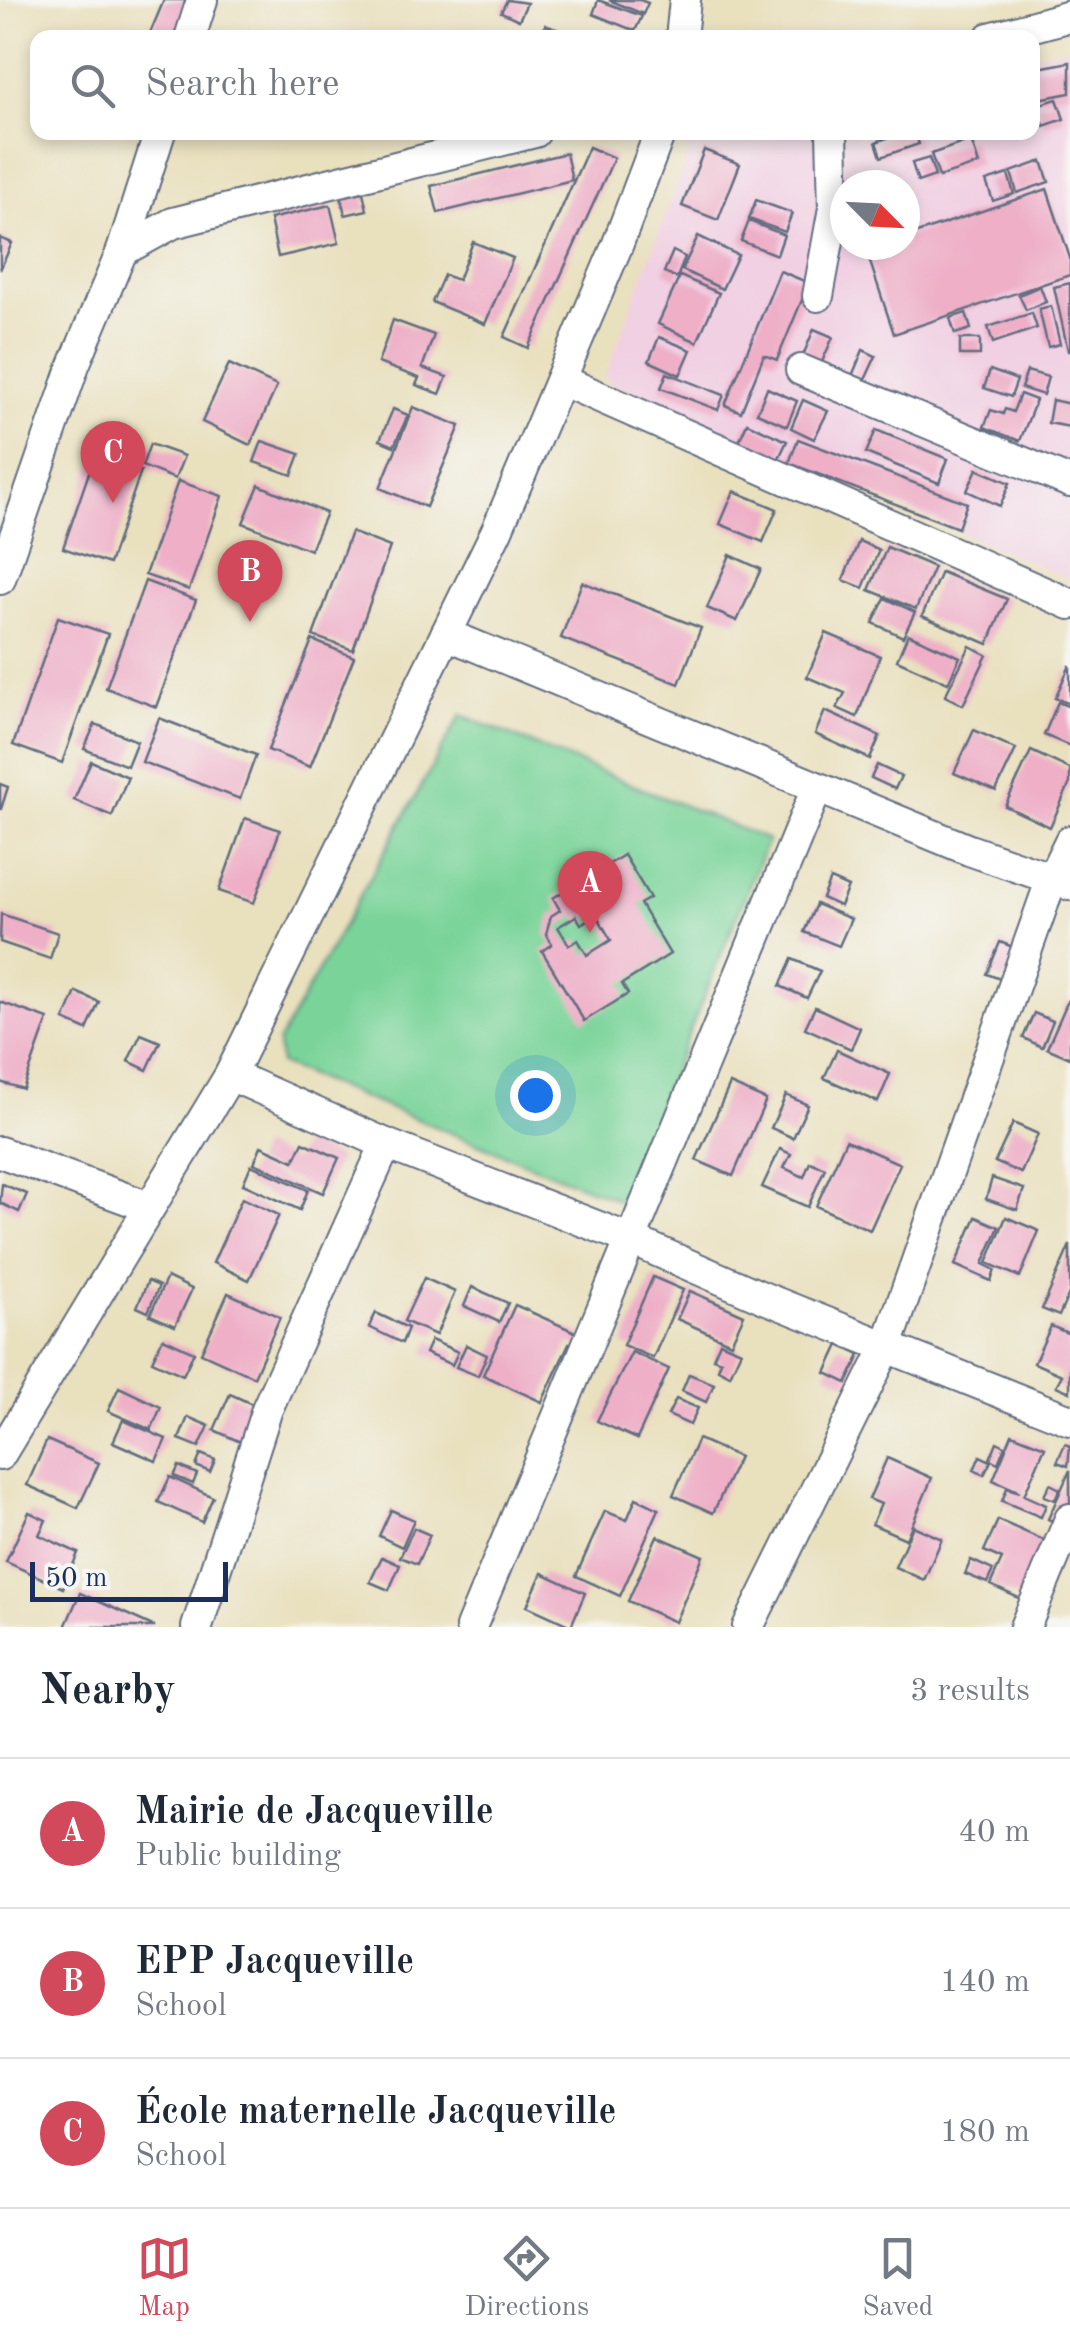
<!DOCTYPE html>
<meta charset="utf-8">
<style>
:root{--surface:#fff;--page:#f6f6f7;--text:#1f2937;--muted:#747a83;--line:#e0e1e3;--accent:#d1495b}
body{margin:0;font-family:"Old Standard TT",serif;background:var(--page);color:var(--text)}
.compass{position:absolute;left:830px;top:170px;width:90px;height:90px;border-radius:50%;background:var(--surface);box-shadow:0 5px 15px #0003;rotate:114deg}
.scale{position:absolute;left:30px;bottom:25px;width:198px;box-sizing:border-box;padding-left:10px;border:5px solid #1b2f5e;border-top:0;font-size:28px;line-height:35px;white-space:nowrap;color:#1b2f5e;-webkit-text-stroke:8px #f6f6f2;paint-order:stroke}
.you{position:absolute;left:535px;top:1095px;width:35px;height:35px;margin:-25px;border:8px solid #fff;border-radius:50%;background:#1a73e8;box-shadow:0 0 0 15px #1a73e833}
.badge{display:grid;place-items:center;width:65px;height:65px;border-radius:50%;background:var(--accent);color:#fff;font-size:32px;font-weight:700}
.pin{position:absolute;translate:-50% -82px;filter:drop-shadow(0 2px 5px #0008)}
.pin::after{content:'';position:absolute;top:52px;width:35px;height:30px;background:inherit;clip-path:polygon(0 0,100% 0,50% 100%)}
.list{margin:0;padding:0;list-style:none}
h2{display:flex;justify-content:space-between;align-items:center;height:130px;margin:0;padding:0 40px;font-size:42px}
h2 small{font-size:32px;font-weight:400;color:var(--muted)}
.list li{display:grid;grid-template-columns:65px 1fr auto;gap:30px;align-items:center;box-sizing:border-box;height:150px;padding:0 40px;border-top:2px solid var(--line)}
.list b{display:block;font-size:38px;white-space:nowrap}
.list p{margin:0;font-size:32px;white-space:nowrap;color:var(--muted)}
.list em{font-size:32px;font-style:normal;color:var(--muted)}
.icon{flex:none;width:55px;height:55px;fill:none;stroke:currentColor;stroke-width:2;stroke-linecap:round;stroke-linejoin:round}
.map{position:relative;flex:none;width:1070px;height:1627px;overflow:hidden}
.search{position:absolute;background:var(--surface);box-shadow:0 5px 15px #0003;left:30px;right:30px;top:30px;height:110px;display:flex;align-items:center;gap:25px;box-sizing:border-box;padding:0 35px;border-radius:20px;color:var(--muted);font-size:38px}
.sheet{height:580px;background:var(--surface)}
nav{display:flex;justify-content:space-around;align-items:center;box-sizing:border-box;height:140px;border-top:2px solid var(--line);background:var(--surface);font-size:28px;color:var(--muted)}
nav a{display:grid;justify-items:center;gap:5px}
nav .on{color:var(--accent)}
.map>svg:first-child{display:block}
.built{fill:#f1d0e3;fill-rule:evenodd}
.green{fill:#7ad49a;stroke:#4a827c;stroke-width:2.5}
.building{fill:#eeafc7;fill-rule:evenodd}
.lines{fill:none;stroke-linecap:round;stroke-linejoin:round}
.minor-casing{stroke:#636d80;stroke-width:34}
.minor{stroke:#fff;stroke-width:30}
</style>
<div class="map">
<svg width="1070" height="1627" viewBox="0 0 1070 1627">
<rect width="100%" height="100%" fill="#f6f6f2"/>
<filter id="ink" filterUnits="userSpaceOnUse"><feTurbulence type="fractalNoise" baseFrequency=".01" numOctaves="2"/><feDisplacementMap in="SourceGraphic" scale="20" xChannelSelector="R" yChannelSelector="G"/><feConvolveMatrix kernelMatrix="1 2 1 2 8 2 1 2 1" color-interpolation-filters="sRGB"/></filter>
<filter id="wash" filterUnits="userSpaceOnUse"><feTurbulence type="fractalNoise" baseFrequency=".0048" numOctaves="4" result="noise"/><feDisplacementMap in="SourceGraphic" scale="40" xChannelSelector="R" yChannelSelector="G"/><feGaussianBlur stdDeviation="2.25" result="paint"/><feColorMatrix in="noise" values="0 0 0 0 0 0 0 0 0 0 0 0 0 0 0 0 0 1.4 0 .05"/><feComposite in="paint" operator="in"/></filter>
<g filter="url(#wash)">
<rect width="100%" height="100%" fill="#e9e0be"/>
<path class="built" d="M1070 47V579L604 380 696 133 1032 132 1033 55ZM845 185H905V245H845Z"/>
<path class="green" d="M461 715 768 840 620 1201 280 1064 278 1043Z"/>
<g id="blocks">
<g class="building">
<path d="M164 0H192L176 38H161L150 33Z"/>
<path d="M507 0 527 3 519 20 501 12Z"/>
<path d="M598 0 642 16 635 31 593 14Z"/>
<path d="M609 0H640L648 3 643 14Z"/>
<path d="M545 25 562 31 559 38H540Z"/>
<path d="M1070 62V93L1039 99 1033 69Z"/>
<path d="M1057 99 1064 119 1044 126 1037 105Z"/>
<path d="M903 132H915L919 144 881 157 876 142Z"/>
<path d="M971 140 979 164 939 177 931 154Z"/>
<path d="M589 147 614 158 528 348 504 337Z"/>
<path d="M704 150 740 164 718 220 682 206Z"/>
<path d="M566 153 572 180 438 213 431 186Z"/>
<path d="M929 158 935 176 918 182 912 163Z"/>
<path d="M1042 161 1049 182 1017 193 1011 172Z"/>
<path d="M1008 174 1014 194 993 201 986 181Z"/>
<path d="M1047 189 1070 258V275L894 334 866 250 881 245H905V237Z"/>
<path d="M363 192 367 210 345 215 341 197Z"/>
<path d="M756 200 792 213 785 232 749 219Z"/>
<path d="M330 205 339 243 278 257 270 219Z"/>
<path d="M749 221 784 235 777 255 741 241Z"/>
<path d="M698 236 738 255 722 289 682 270Z"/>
<path d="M0 238 12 243 0 270Z"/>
<path d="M473 242 513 258 485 324 432 302 444 275 458 280Z"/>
<path d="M673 251 685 257 677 278 664 272Z"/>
<path d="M780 271 809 283 777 360 764 355 741 412 725 405Z"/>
<path d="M680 276 719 293 697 342 658 324Z"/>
<path d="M1070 283V351H1068L1054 287Z"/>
<path d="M1040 286 1046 302 1026 310 1019 295Z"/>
<path d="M1051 306 1060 344 1048 347 1039 309Z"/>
<path d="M966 313 971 329 955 334 950 318Z"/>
<path d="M1032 313 1037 328 993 343 988 327Z"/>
<path d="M393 320 434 335 422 368 447 377 440 394 416 385 419 378 378 363Z"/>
<path d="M814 329 833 337 818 371 800 363Z"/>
<path d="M659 337 691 350 680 375 649 361Z"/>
<rect x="960" y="339" width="20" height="16"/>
<path d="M863 350 876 356 864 382 852 376Z"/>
<path d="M229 364 277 386 250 445 202 422Z"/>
<path d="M990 370 1017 380 1011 397 984 388Z"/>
<path d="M1027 371 1048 377 1043 395 1021 388Z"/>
<path d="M667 373 724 395 718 410 661 388Z"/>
<path d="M767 388 797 401 787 426 757 413Z"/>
<path d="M1020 394 1036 400 1020 441 984 427 991 410 1003 414 1005 409 1013 412Z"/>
<path d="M803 400 828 411 814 439 791 428Z"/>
<path d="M1052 400 1070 404V427L1048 423Z"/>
<path d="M413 407 460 426 426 507 380 488Z"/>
<path d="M393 409 408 415 394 446 380 440Z"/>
<path d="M747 423 787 441 777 462 738 444Z"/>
<path d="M876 430 948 459 939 483 866 453Z"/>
<path d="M798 439 967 503 958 528 789 463Z"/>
<path d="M262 441 300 454 292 475 254 462Z"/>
<path d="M150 444 184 456 175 479 142 466Z"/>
<path d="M95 455 141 471 109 564 63 548Z"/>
<path d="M977 469 1010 483 1000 506 967 491Z"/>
<path d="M178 481 222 496 189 590 145 575Z"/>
<path d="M259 485 326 513 310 550 243 523Z"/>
<path d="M734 491 777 509 763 542 720 524Z"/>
<path d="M351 532 390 547 353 650 313 636Z"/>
<path d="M859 541 879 550 863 588 843 580Z"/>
<path d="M887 547 934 567 916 609 869 590Z"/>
<path d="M730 555 761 569 737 621 707 608Z"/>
<path d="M941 572 1007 599 988 644 922 616Z"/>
<path d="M145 581 196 600 156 707 106 688Z"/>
<path d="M582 582 701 628 679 684 561 638Z"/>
<path d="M885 598 915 612 903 637 873 623Z"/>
<path d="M58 617 108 634 62 763 13 745Z"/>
<path d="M826 633 880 656 857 717 837 708 845 693 807 677Z"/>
<path d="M908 634 960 657 948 683 897 660Z"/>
<path d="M312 640 354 657 310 767 268 750Z"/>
<path d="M970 646 987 655 963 705 945 696Z"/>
<path d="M1070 665V704L1055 698Z"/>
<path d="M1058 702 1070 707V746L1044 735Z"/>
<path d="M825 711 880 736 870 759 815 734Z"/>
<path d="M159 718 256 755 240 799 142 762Z"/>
<path d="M95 724 137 741 127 766 84 749Z"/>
<path d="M974 730 1016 749 996 791 954 773Z"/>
<path d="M1031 751 1070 769V783L1050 827 1005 806Z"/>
<path d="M91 761 128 777 112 816 74 800Z"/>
<path d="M877 765 901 776 895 789 871 778Z"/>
<path d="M0 784 8 787 1 809H0Z"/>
<path d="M245 818 280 830 254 903 219 891Z"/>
<path d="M624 855 650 898 640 904 670 954 622 984 628 994 584 1021 542 951 552 944 546 934 551 916 560 910 553 898ZM596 914 611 940 587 955 578 940 569 945 558 927 576 916 581 924Z"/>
<path d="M830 879 848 887 840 906 822 898Z"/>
<path d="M816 904 851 919 839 946 804 932Z"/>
<path d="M1 914 58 933 50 959 0 942Z"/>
<path d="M1000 942 1018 949 1005 981 987 974Z"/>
<path d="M792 959 820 971 807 998 780 986Z"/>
<path d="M76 992 99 1002 87 1030 64 1020Z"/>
<path d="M1070 996V1058L1047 1048Z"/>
<path d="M0 1002 48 1019 23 1089 0 1082Z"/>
<path d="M815 1007 860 1028 851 1049 805 1028Z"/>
<path d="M1034 1013 1053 1021 1042 1047 1023 1038Z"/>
<path d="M141 1034 160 1042 147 1070 128 1061Z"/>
<path d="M837 1050 890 1074 878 1102 824 1078Z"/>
<path d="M730 1084 766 1100 733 1176 696 1160Z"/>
<path d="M786 1095 808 1105 793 1138 771 1128Z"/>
<path d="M1013 1123 1038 1134 1021 1173 995 1162Z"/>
<path d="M846 1140 900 1164 870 1230 816 1206Z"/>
<path d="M303 1142 339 1158 323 1193 254 1163 261 1146 294 1161Z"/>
<path d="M780 1149 791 1154 784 1168 804 1177 810 1162 825 1168 808 1207 762 1187Z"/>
<path d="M251 1165 308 1190 300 1210 243 1184Z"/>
<path d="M992 1178 1024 1189 1017 1210 986 1199Z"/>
<path d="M2 1184 27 1194 19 1212 0 1203Z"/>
<path d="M242 1198 279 1215 249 1280 213 1263Z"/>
<path d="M976 1217 999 1227 983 1264 995 1270 991 1281 955 1265Z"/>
<path d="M1006 1217 1039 1231 1020 1277 987 1263Z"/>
<path d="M1070 1245V1291L1059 1316 1042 1309Z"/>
<path d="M167 1277 192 1289 175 1326 150 1315Z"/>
<path d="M653 1277 683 1290 653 1358 623 1345Z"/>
<path d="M424 1278 455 1292 436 1335 404 1321Z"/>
<path d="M148 1281 159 1286 148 1312 137 1307Z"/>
<path d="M472 1287 508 1303 499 1322 464 1306Z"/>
<path d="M690 1291 744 1315 731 1343 677 1319Z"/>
<path d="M228 1293 280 1317 254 1377 201 1353Z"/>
<path d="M515 1305 584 1336 579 1347 569 1343 542 1402 483 1375Z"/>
<path d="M376 1313 408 1328 402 1343 369 1327Z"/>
<path d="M1051 1326 1070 1334V1392L1056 1386 1062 1375 1034 1363Z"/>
<path d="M163 1338 194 1352 183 1375 152 1361Z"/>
<path d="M431 1340 458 1352 452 1365 425 1353Z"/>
<path d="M720 1342 741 1351 730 1375 718 1369 721 1361 713 1358Z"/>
<path d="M466 1345 487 1355 478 1376 456 1367Z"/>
<path d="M839 1345 860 1355 847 1383 826 1373Z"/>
<path d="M632 1352 669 1369 637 1439 597 1421Z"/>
<path d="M689 1374 714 1384 706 1402 682 1391Z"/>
<path d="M119 1387 161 1407 151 1430 108 1411Z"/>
<path d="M230 1394 261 1408 245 1444 214 1430Z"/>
<path d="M676 1399 698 1408 690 1425 668 1415Z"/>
<path d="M188 1417 209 1426 199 1447 179 1439Z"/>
<path d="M123 1420 166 1439 156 1461 113 1442Z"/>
<path d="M1012 1434 1045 1447 1024 1495 1046 1505 1041 1517 1002 1501 1007 1488 1020 1492 993 1480Z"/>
<path d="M698 1439 739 1457 713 1513 673 1495Z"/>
<path d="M47 1440 99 1463 78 1508 27 1485Z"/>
<path d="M997 1442 1005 1446 998 1463 990 1459Z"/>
<path d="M1065 1444 1070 1446 1068 1466 1057 1462Z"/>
<path d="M201 1454 215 1460 210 1472 196 1466Z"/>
<path d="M980 1456 991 1461 984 1475 974 1470Z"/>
<path d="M887 1458 932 1478 906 1539 872 1524 881 1504 869 1499Z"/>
<path d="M179 1466 197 1474 193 1484 174 1476Z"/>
<path d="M1070 1470V1507L1062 1525 1048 1519Z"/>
<path d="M170 1477 213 1497 202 1522 158 1502Z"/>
<path d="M1050 1484 1060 1489 1055 1500 1044 1496Z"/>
<path d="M636 1498 659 1509 620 1596 576 1576 605 1511 627 1520Z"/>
<path d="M391 1510 414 1520 402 1547 379 1536Z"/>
<path d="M29 1512 46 1520 39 1535 78 1553 63 1588 6 1562Z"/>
<path d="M998 1520 1048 1542 1023 1600 990 1585 1002 1559 984 1551Z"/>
<path d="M913 1526 942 1539 924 1580 895 1567Z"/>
<path d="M414 1528 430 1535 417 1564 400 1557Z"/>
<path d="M657 1536 703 1556 675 1622 628 1601Z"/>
<path d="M382 1557 400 1565 389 1590 370 1582Z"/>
<path d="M971 1560 993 1570 987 1583 965 1574Z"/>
<path d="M542 1573 585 1593 571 1626 527 1606Z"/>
<path d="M80 1593 155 1627H65Z"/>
</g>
</g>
</g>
<g filter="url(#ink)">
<use href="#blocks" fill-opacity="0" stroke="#636d80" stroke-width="2.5"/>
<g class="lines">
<defs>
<g id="minor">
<path d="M190 38 202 0"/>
<path d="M681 38 685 0"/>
<path d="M990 38 1070 16"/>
<path d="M122 251 160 132"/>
<path d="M818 296 834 208 832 132"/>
<path d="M801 370 1070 482"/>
<path d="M561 380 1070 604"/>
<path d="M0 579 74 365 122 251 173 223 535 132"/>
<path d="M446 634 969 850 1070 885"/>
<path d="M230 1075 386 1144 632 1240 762 1297 1070 1420"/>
<path d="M0 1152 149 1207"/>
<path d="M0 1455 230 1075 497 530 617 246 660 132"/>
<path d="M197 1627 267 1409 386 1144"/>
<path d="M471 1627 817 788"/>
<path d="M748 1627 887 1346 1052 878 1070 841"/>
<path d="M1025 1627 1070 1519"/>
</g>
</defs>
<use href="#minor" class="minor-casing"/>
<use href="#minor" class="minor"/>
</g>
</g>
</svg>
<svg class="compass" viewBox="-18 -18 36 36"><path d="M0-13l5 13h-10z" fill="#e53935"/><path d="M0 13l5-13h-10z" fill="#747a83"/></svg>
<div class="scale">50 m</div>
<div class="you"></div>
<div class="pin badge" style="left:590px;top:933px">A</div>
<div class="pin badge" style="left:250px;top:622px">B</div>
<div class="pin badge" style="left:113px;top:503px">C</div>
<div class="search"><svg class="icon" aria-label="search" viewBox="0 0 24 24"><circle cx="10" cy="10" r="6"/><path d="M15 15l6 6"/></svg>Search here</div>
</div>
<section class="sheet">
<h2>Nearby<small>3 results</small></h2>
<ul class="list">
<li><span class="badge">A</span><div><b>Mairie de Jacqueville</b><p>Public building</p></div><em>40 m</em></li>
<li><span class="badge">B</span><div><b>EPP Jacqueville</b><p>School</p></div><em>140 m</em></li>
<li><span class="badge">C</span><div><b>École maternelle Jacqueville</b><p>School</p></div><em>180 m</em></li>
</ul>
</section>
<nav>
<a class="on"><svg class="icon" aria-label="map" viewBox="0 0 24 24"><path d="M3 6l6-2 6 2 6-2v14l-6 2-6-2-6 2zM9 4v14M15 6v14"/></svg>Map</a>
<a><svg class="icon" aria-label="directions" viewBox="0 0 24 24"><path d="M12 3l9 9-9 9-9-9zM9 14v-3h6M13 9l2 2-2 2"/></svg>Directions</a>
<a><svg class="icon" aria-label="saved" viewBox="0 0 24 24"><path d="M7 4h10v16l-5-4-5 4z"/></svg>Saved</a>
</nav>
